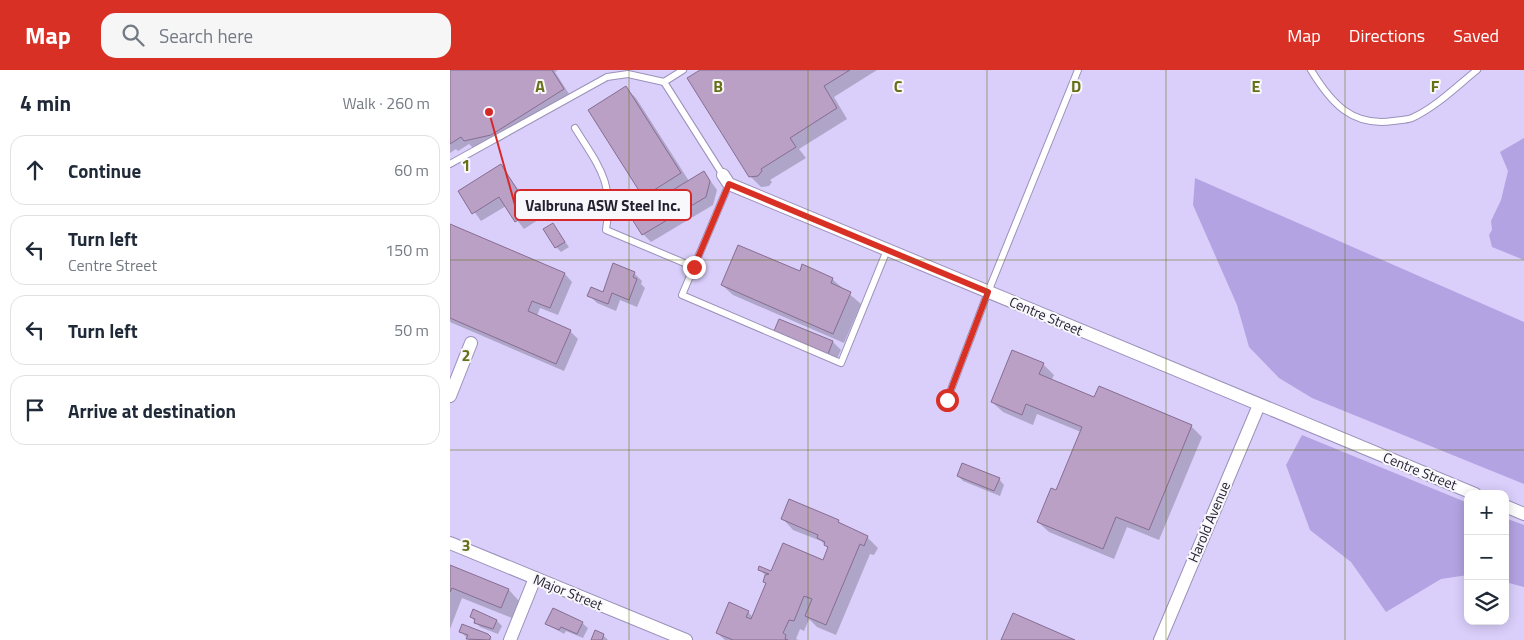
<!DOCTYPE html>
<meta charset="utf-8">
<style>
:root{--surface:#fff;--page:#f6f6f7;--text:#1f2937;--muted:#747a83;--line:#e0e1e3;--accent:#d93025}
body{margin:0;font-family:"Titillium Web",sans-serif;background:var(--page);color:var(--text)}
.controls{position:absolute;right:15px;bottom:15px;display:grid;overflow:hidden;border-radius:10px;box-shadow:0 2px 12px #0003}
.controls button{width:45px;height:45px;display:grid;place-items:center;padding:0;border:0;border-bottom:1px solid var(--line);background:var(--surface);color:var(--text);font:25px sans-serif}
.stop{position:absolute;width:15px;height:15px;margin:-11px;border:4px solid #d93025;border-radius:50%;background:#fff}
.stop.end{background:#d93025;border-color:#fff;box-shadow:0 1px 5px #0008}
.list{margin:0;padding:0;list-style:none}
h2{display:flex;justify-content:space-between;align-items:center;height:65px;margin:0;padding:0 20px;font-size:21px}
h2 small{font-size:16px;font-weight:400;color:var(--muted)}
.list li{display:grid;grid-template-columns:32px 1fr auto;gap:15px;align-items:center;box-sizing:border-box;height:70px;margin:0 10px 10px;padding:0 10px;border:1px solid var(--line);border-radius:15px}
.list b{display:block;font-size:19px;white-space:nowrap}
.list p{margin:0;font-size:16px;white-space:nowrap;color:var(--muted)}
.list em{font-size:16px;font-style:normal;color:var(--muted)}
.icon{flex:none;width:28px;height:28px;fill:none;stroke:currentColor;stroke-width:2;stroke-linecap:round;stroke-linejoin:round}
.map{position:relative;flex:none;width:1074px;height:570px;overflow:hidden}
header{display:flex;align-items:center;gap:30px;box-sizing:border-box;height:70px;padding:0 25px;background:var(--accent);color:#fff}
header strong{font-size:24px}
nav{display:flex;gap:28px;margin-inline-start:auto;font-size:18px}
.search{width:350px;height:45px;background:var(--page);display:flex;align-items:center;gap:12px;box-sizing:border-box;padding:0 18px;border-radius:15px;color:var(--muted);font-size:19px}
main{display:flex}
aside{flex:1;background:var(--surface)}
.map>svg:first-child{display:block}
.green{fill:#b3a3e2}
.shadow{fill:#0003}
.building{fill:#bba0c6;stroke:#866d91}
.lines{fill:none;stroke-linecap:round;stroke-linejoin:round}
.service-casing{stroke:#9b91ba;stroke-width:8}
.minor-casing{stroke:#9b91ba;stroke-width:14}
.service{stroke:#fff;stroke-width:6}
.minor{stroke:#fff;stroke-width:12}
.route{stroke:#d93025;stroke-width:6}
.grid{fill:none;stroke:#677019;stroke-width:1;stroke-opacity:0.55}
.labels{text-anchor:middle;stroke-width:4;stroke-linejoin:round;paint-order:stroke}
.street-label{font-size:14px;fill:#242030;stroke:#f8f7fb}
.grid-label{font-size:16px;text-anchor:middle;font-weight:bold;fill:#677019;stroke:#f8f7fb;stroke-width:4;stroke-linejoin:round;paint-order:stroke}
.leader{fill:none;stroke:#d62828;stroke-width:2}
.callout-dot{fill:#d62828;stroke:#f8f7fb;stroke-width:2}
.callout{fill:#f8f7fb;stroke:#d62828;stroke-width:2}
.callout-label{font-size:15px;text-anchor:middle;font-weight:bold;fill:#242030}
</style>
<header>
<strong>Map</strong>
<div class="search"><svg class="icon" aria-label="search" viewBox="0 0 24 24"><circle cx="10" cy="10" r="6"/><path d="M15 15l6 6"/></svg>Search here</div>
<nav><a>Map</a><a>Directions</a><a>Saved</a></nav>
</header>
<main>
<aside>
<h2>4 min<small>Walk · 260 m</small></h2>
<ul class="list">
<li><svg class="icon" aria-label="ahead" viewBox="0 0 24 24"><path d="M12 20V5M6 11l6-6 6 6"/></svg><div><b>Continue</b></div><em>60 m</em></li>
<li><svg class="icon" aria-label="left" viewBox="0 0 24 24"><path d="M17 20v-9H6M10 6l-5 5 5 5"/></svg><div><b>Turn left</b><p>Centre Street</p></div><em>150 m</em></li>
<li><svg class="icon" aria-label="left" viewBox="0 0 24 24"><path d="M17 20v-9H6M10 6l-5 5 5 5"/></svg><div><b>Turn left</b></div><em>50 m</em></li>
<li><svg class="icon" aria-label="arrive" viewBox="0 0 24 24"><path d="M6 21V4h12l-3 4 3 4H6"/></svg><div><b>Arrive at destination</b></div></li>
</ul>
</aside>
<div class="map">
<svg width="1074" height="570" viewBox="0 0 1074 570">
<rect width="100%" height="100%" fill="#dacffb"/>
<g class="green">
<path d="M1074 68V190L1042 177 1039 165 1042 160 1041 151 1051 130 1058 101 1050 82Z"/>
<path d="M745 108 1074 252V414L862 328 829 308 799 277 787 235 743 135Z"/>
<path d="M852 365 1018 433V505L991 509 936 542 901 492 860 460 836 395Z"/>
<path d="M1055 448 1074 455V517L1055 512Z"/>
</g>
<g class="shadow">
<path d="M0 0H108L105 2 121 27 49 72 23 78 19 74 8 81 6 79 0 83Z"/>
<path d="M252 0H427L384 27 397 49 349 79 356 88 320 110 322 112 319 116 311 117 300 106Z"/>
<path d="M176 18 186 28 239 111 254 102 267 120 263 135 201 172 193 164 202 134 194 126Z"/>
<path d="M51 96 87 145 85 146 88 150 74 159 56 136 31 151 10 122Z"/>
<path d="M0 155 115 204 122 212 108 245 90 238 87 246 120 261 128 269 114 301 0 252Z"/>
<path d="M103 155 119 177 111 182 106 177Z"/>
<path d="M184 203 192 211 191 214 195 218 187 237 170 230 166 241 147 233 139 225 154 224Z"/>
<path d="M350 203 382 209 411 234 394 273 283 225 272 215Z"/>
<path d="M330 250 383 272 391 280 386 291 333 269Z"/>
<path d="M593 294 604 305 601 311 645 329 741 356 752 367 709 470 677 457 664 489 599 462 588 452 607 421 631 362 587 344 583 355 553 342 542 332Z"/>
<path d="M508 406 549 409 554 415 550 426 513 411Z"/>
<path d="M333 449 388 451 393 456 417 467 428 478 424 485 420 484 386 565 367 557 359 549 354 561 350 559 346 569 349 570H275L267 563 298 542 303 547 317 514 314 511 316 506 309 499 321 503 373 492 379 479 371 471 343 460Z"/>
<path d="M0 496 59 520 69 531 62 548 12 528 0 559Z"/>
<path d="M21 547 47 551 52 556 48 564 30 557Z"/>
<path d="M132 553 138 558 133 568 116 561 114 564 97 554Z"/>
<path d="M10 561 40 568 42 570H19Z"/>
<path d="M153 565 158 570H142Z"/>
</g>
<g class="building">
<path d="M0 0H102L114 19 41 65 14 71 11 67 0 74Z"/>
<path d="M250 0H400L374 16 387 38 340 68 346 77 311 99 312 101 308 106 299 107 237 8Z"/>
<path d="M176 16 231 103 193 127 138 40Z"/>
<path d="M51 94 71 126 73 125 80 136 78 137 81 142 65 152 49 127 22 144 8 121Z"/>
<path d="M254 101 260 111 256 127 192 165 180 146Z"/>
<path d="M103 153 115 172 105 178 93 159Z"/>
<path d="M0 154 115 203 100 238 82 231 78 241 121 260 106 294 0 248Z"/>
<path d="M288 175 350 201 352 194 383 208 381 213 401 222 383 264 271 215Z"/>
<path d="M163 193 185 202 183 207 187 209 179 230 162 223 158 234 137 226 141 217 153 222Z"/>
<path d="M329 249 383 271 378 284 324 261Z"/>
<path d="M562 280 594 293 589 304 644 327 649 316 742 355 699 460 666 447 653 479 587 452 601 418 606 420 632 357 576 334 572 345 541 332Z"/>
<path d="M512 393 550 408 544 421 507 406Z"/>
<path d="M339 429 389 450 388 452 418 466 414 476 410 474 376 555 355 546 362 529 354 526 344 551 339 550 333 563 336 565 335 569 338 570H283L266 563 279 532 299 541 296 547 301 549 316 513 313 512 315 505 319 504 308 500 309 496 321 501 333 473 373 490 378 477 374 475 375 472 367 468 368 465 331 449Z"/>
<path d="M0 495 59 519 51 538 2 518 0 522Z"/>
<path d="M103 538 133 552 127 564 111 557 109 560 95 554Z"/>
<path d="M23 539 47 550 43 559 24 553 25 549 20 547Z"/>
<path d="M563 543 625 570H551Z"/>
<path d="M12 554 38 564 41 567 39 570 16 569 18 565 9 562Z"/>
<path d="M145 560 154 564 152 570H141Z"/>
</g>
<g class="lines">
<defs>
<g id="service">
<path d="M861 0C881 33 902 57 943 51 949 50 957 50 962 48 986 37 1007 16 1027 0"/>
<path d="M214 12 273 105"/>
<path d="M125 58C149 97 164 111 156 160L244 197"/>
<path d="M0 94 157 7 178 4 214 12 233 0"/>
<path d="M279 114 232 225 391 293 437 180"/>
<path d="M497 330 538 222 628 0"/>
</g>
<g id="minor">
<path d="M273 105 279 114 1025 424"/>
<path d="M0 326 21 273"/>
<path d="M1055 436 1074 444"/>
<path d="M0 473 236 570"/>
<path d="M60 570 85 508"/>
<path d="M710 570 809 335"/>
</g>
</defs>
<use href="#service" class="service-casing"/>
<use href="#minor" class="minor-casing"/>
<use href="#service" class="service"/>
<use href="#minor" class="minor"/>
</g>
<g class="lines">
<path class="route" d="M244 197 279 114 538 222 497 330"/>
</g>
<path class="grid" d="M179 0V570M358 0V570M537 0V570M716 0V570M895 0V570M0 190H1074M0 380H1074"/>
<g class="labels">
<g class="street-label">
<text transform="translate(596 246) rotate(23)" y="5">Centre Street</text>
<text transform="translate(970 401) rotate(22)" y="5">Centre Street</text>
<text transform="translate(759 452) rotate(-67)" y="5">Harold Avenue</text>
<text transform="translate(118 522) rotate(22)" y="5">Major Street</text>
</g>
</g>
<g class="grid-label">
<text x="90" y="22">A</text>
<text x="268" y="22">B</text>
<text x="448" y="22">C</text>
<text x="626" y="22">D</text>
<text x="806" y="22">E</text>
<text x="985" y="22">F</text>
<text x="16" y="101">1</text>
<text x="16" y="291">2</text>
<text x="16" y="481">3</text>
</g>
<path class="leader" d="M39 42L65 135"/>
<circle class="callout-dot" cx="39" cy="42" r="5"/>
<rect class="callout" x="65" y="120" width="176" height="30" rx="5"/>
<g class="callout-label">
<text x="153" y="141">Valbruna ASW Steel Inc.</text>
</g>
</svg>
<div class="controls">
<button>+</button>
<button>−</button>
<button><svg class="icon" aria-label="layers" viewBox="0 0 24 24"><path d="M12 4l9 5-9 5-9-5zM3 14l9 5 9-5"/></svg></button>
</div>
<div class="stop" style="left:497px;top:330px"></div>
<div class="stop end" style="left:244px;top:197px"></div>
</div>
</main>
